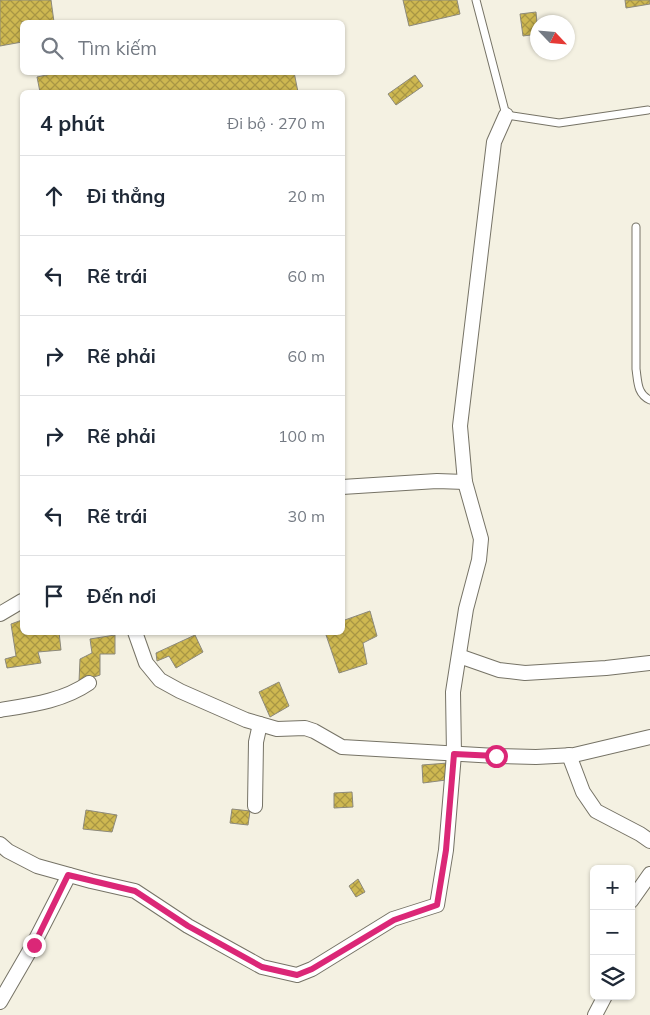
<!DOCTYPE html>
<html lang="vi">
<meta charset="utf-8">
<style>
:root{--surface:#fff;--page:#f6f6f7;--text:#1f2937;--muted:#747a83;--line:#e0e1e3}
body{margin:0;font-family:Mulish,sans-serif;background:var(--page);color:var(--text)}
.controls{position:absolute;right:15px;bottom:15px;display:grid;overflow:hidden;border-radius:8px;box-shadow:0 1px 4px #0004}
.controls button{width:45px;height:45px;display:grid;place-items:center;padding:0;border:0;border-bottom:1px solid var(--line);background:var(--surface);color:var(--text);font:25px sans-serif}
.compass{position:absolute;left:530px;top:15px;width:45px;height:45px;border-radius:50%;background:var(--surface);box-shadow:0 1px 4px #0004;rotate:116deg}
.stop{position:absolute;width:15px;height:15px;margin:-11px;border:4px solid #db2777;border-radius:50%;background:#fff}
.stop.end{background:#db2777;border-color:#fff;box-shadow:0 1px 5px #0008}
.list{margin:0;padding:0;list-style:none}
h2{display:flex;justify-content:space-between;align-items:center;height:65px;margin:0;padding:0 20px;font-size:21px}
h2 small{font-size:16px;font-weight:400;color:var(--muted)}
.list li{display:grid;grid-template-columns:32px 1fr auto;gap:15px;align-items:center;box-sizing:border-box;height:80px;padding:0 20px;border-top:1px solid var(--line)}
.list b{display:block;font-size:19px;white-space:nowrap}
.list em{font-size:16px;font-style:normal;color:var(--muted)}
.icon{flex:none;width:28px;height:28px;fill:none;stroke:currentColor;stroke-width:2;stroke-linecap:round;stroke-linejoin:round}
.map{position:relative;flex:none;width:650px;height:1015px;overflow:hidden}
.search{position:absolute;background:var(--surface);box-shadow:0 1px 4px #0004;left:20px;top:20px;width:325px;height:55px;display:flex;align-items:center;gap:12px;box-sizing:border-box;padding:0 18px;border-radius:8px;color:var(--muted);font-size:19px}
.panel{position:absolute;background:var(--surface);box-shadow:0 1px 4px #0004;left:20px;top:90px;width:325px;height:545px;border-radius:8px}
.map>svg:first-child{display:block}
.building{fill:url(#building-cross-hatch);stroke:#8c897b}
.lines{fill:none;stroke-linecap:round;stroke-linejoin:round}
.service-casing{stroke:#767366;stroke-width:9}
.minor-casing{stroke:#767366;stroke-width:16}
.service{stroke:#fff;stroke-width:7}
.minor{stroke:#fff;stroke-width:14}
.route{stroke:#db2777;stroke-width:6}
</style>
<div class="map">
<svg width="650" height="1015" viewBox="0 0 650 1015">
<defs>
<pattern id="building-cross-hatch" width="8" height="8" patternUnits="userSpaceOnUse" patternTransform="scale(1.25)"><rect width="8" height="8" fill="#ceb851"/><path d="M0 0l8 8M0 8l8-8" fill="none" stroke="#a89644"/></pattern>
</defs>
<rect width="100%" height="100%" fill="#f4f1e2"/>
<g class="building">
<path d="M0 0H51L54 22H22V42L0 46Z"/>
<path d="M403 0H457L460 14 409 26Z"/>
<path d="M625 0H650V4L626 8Z"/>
<path d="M536 12 538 34 523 36 520 14Z"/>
<path d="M61 72H294L298 92H40L37 77Z"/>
<path d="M415 75 423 86 396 105 388 94Z"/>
<path d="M370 611 377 636 363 643 367 664 339 673 325 632H342V621Z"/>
<path d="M22 620V632H59L61 650 38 652 41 663 7 668 5 659 16 656 11 624Z"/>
<path d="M115 635V654H100V675L79 682 80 659 92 653 90 639Z"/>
<path d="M195 635 203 652 176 668 169 656 157 661 156 653Z"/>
<path d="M279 682 289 706 270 717 259 692Z"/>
<path d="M448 763 446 780 423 783 422 765Z"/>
<path d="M352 792 353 807 334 808V793Z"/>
<path d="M232 809 250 811 248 825 230 823Z"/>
<path d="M86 810 117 815 112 832 83 829Z"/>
<path d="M358 879 365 892 356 897 349 886Z"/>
</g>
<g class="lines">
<defs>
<g id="service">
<path d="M476 0 506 115 559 123 648 110"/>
<path d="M636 227V369C638 382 637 394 650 400"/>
</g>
<g id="minor">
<path d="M342 487 437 481 465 482"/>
<path d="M0 614 22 601"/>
<path d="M135 632 146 663 160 680 180 691 246 720 277 729 305 728 314 731 342 747 496 756 536 757 574 755 650 737"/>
<path d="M459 656 499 670 525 673 606 668 650 663"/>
<path d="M0 710C31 705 63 701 89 683"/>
<path d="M569 755 583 792 596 811 640 834 650 841"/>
<path d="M255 806 256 742 260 724"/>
<path d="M0 844 8 851 37 866 91 881 135 891 188 926 262 967 297 975 312 969 393 919 437 905 446 850 454 754 453 692 466 609 479 560 481 539 465 482 460 426 494 142 506 115"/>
<path d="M631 901 650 874"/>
<path d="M0 1002 33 945 69 875"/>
<path d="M595 1015 605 996"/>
</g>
</defs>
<use href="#service" class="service-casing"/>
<use href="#minor" class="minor-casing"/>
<use href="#service" class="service"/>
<use href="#minor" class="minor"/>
</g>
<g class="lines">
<path class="route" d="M34 945 68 875 135 891 188 926 262 967 297 975 312 969 394 920 437 905 446 850 454 754 496 756"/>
</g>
</svg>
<div class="controls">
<button>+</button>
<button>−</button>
<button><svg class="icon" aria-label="layers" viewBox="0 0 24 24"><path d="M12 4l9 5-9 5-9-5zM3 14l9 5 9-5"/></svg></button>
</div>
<svg class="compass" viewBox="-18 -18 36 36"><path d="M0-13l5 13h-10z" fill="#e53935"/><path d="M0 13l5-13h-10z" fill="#747a83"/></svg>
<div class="stop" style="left:496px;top:756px"></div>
<div class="stop end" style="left:34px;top:945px"></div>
<div class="search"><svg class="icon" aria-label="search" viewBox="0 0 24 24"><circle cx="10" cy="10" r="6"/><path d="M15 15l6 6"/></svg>Tìm kiếm</div>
<section class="panel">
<h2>4 phút<small>Đi bộ · 270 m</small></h2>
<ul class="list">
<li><svg class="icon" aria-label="ahead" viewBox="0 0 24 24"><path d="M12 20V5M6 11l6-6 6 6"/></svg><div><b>Đi thẳng</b></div><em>20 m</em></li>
<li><svg class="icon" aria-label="left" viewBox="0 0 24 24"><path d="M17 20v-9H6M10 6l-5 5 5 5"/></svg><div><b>Rẽ trái</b></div><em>60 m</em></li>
<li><svg class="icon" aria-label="right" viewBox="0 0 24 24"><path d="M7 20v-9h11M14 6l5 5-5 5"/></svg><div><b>Rẽ phải</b></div><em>60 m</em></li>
<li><svg class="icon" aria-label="right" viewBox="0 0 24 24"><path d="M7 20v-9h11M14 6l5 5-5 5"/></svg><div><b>Rẽ phải</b></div><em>100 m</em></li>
<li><svg class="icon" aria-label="left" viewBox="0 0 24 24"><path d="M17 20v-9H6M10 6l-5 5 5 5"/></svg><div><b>Rẽ trái</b></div><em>30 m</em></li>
<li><svg class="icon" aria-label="arrive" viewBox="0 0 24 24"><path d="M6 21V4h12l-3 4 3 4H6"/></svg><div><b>Đến nơi</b></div></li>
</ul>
</section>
</div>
